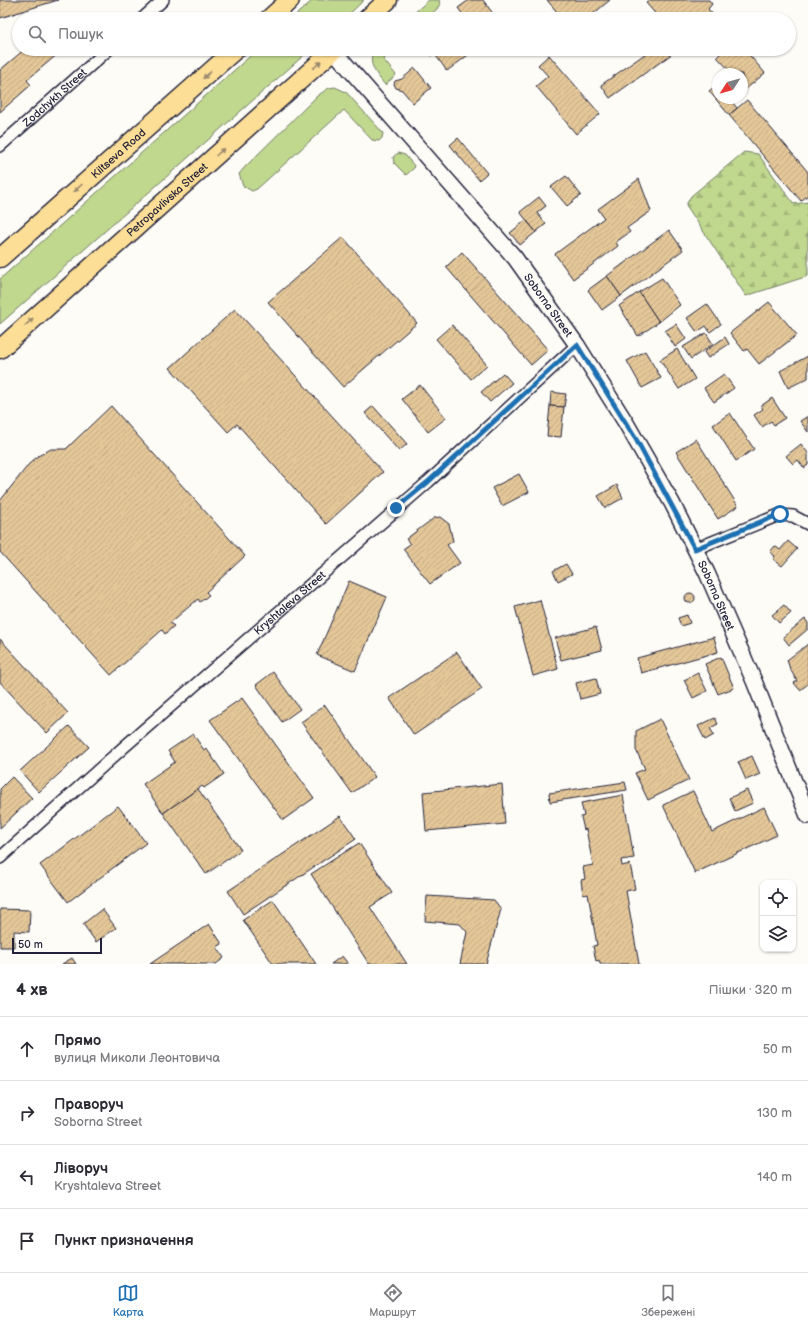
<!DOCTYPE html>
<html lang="uk">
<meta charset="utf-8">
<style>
:root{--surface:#fff;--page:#f7f7f7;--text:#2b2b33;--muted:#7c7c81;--line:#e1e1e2;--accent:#1f6fb2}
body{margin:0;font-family:"Balsamiq Sans",sans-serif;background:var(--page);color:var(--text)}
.controls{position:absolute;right:12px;bottom:12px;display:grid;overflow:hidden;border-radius:8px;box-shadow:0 1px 3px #0004}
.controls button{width:36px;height:36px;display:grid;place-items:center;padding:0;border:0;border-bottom:1px solid var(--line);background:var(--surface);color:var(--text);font:20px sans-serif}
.compass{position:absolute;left:712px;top:68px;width:36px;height:36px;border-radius:50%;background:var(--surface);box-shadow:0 1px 3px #0004;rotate:234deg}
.scale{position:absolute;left:12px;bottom:10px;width:90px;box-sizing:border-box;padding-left:4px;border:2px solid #22223b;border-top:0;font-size:11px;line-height:14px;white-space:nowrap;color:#22223b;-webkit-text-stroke:3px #fdfcf7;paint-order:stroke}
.stop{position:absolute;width:12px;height:12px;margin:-9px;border:3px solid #1f6fb2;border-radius:50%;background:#fff}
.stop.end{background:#1f6fb2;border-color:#fff;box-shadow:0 1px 4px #0008}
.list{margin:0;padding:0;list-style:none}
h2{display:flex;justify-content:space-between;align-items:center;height:52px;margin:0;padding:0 16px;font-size:17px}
h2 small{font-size:13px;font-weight:400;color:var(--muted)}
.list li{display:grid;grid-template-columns:26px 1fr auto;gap:12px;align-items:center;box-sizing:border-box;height:64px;padding:0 16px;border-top:1px solid var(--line)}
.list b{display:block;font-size:15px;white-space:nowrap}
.list p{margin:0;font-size:13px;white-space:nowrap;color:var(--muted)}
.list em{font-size:13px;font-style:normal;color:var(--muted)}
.icon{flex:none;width:22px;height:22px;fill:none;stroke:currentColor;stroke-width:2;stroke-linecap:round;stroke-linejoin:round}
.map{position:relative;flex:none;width:808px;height:964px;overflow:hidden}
.search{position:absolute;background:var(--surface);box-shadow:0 1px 3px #0004;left:12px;right:12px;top:12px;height:44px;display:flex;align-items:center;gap:10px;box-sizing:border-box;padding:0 14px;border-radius:22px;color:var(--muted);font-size:15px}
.sheet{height:308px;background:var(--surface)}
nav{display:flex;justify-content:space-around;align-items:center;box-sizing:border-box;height:56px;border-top:1px solid var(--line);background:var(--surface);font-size:11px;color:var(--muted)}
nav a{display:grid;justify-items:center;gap:2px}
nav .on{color:var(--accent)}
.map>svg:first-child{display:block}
.green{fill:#c0d78e;stroke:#717c64}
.forest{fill:url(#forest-firs);stroke:#717c64}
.building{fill:url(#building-hatch);stroke:#22223b}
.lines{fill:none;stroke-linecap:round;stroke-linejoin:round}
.minor-casing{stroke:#22223b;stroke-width:14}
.secondary-casing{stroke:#22223b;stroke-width:18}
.trunk-casing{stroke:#22223b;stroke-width:21}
.minor{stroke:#fdfcf7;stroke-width:11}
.secondary{stroke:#fdfcf7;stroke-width:15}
.trunk{stroke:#fdde96;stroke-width:18}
.oneway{fill:#9a896d}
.route{stroke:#1f6fb2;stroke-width:5}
.labels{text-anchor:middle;stroke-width:3;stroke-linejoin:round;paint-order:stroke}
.street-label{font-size:11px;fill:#22223b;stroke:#fdfcf7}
</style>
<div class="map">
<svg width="808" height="964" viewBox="0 0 808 964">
<defs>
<pattern id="forest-firs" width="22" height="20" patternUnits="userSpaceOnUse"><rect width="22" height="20" fill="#c0d78e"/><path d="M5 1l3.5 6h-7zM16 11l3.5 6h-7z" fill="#a5b87b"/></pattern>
<pattern id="building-hatch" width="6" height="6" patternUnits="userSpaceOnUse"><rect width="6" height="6" fill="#e4c798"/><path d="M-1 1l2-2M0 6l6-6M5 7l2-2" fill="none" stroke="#c3ab84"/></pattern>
</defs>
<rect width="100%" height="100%" fill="#fdfcf7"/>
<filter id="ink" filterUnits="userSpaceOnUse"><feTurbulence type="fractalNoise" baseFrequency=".025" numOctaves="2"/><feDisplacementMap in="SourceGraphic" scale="8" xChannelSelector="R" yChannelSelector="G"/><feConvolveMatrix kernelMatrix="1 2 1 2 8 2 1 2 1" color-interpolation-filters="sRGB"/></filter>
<g filter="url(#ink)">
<g class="green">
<path d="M313 0H364L344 19H291Z"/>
<path d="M429 0H439L440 4 437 9 426 19H407Z"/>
<path d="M258 49H311L0 324V279Z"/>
<path d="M375 49H394L383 59 396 75 385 85C376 74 366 62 375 49Z"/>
<path d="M335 87 346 92 383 133 382 138 379 141 372 140 344 110 257 189 252 191 243 186 239 174 245 167 317 96 329 88Z"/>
<path d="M398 153 405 155 415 167 406 175 394 163 393 157Z"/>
</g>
<path class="forest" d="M744 152 758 154 794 204 808 202V276L746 296 686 205 691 196Z"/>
<g class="building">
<path d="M0 0H58L0 18Z"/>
<path d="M469 0H483L497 19H466L458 8Z"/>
<path d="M547 0H610L587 19H563Z"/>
<path d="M650 0H709L712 4 708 9 717 19H660L646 3Z"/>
<path d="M25 49H58L59 53 27 80 31 85 0 112V70Z"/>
<path d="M426 49H476L447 71 434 53 431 56Z"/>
<path d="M652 49H675L676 51 610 98 601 85Z"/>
<path d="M717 49H744L765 73 746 89 742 84V74H733L717 57 721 53Z"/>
<path d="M549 55 600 114 576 134 536 86 548 76 538 65Z"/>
<path d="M415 68 431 88 413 103 402 90 396 88 394 84 395 81 402 79Z"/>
<path d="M718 84V98H729L737 108 729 115 709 91Z"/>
<path d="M747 100 808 172V195L801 201 729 115Z"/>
<path d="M458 138 487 173 479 180 450 145Z"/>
<path d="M566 176 581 195 567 206 551 187Z"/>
<path d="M639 179 651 211 627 228 630 232 616 242 618 246 573 279 555 254 604 218 598 209Z"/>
<path d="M539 197 546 206 537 213 546 224 536 232 520 212Z"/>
<path d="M526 220 536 232 520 245 510 233Z"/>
<path d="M669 230 683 250 621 296 607 276Z"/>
<path d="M343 237 417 323 343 387 268 302Z"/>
<path d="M462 252 548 350 531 365 446 267Z"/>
<path d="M607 276 621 296 602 310 588 290Z"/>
<path d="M662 278 680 305 659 322 639 292Z"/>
<path d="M639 292 659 322 638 336 619 306Z"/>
<path d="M769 302 797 335 759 364 747 349 744 351 730 333Z"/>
<path d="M707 304 721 324 710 332 706 326 697 332 687 318Z"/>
<path d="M235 309 383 472 326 524 237 424 228 432 170 368Z"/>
<path d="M676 324 686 339 675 347 665 331Z"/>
<path d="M452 325 487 365 471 379 436 339Z"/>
<path d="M706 333 713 344 691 359 683 347Z"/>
<path d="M725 337 729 344 708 358 704 352Z"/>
<path d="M677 349 695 379 679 389 660 360Z"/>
<path d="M645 351 661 378 642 388 627 361Z"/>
<path d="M808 356V378L788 388 780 371Z"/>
<path d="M503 373 512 383 490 402 481 392Z"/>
<path d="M724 374 734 388 714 402 704 388Z"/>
<path d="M420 385 446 418 428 432 402 399Z"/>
<path d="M551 392 566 394 564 407 550 406Z"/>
<path d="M772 398 785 418 774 425 771 421 762 427 754 415 763 409 761 406Z"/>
<path d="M111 406 245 556 206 592 209 595 200 602 198 599 170 623 174 626 165 634 162 630 111 675 0 552V501L29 464 38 456 51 449H66Z"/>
<path d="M373 406 407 444 399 451 365 413Z"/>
<path d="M550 406 564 407 561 437 547 436Z"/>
<path d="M730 413 754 449 736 461 713 425Z"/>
<path d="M808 416V432L800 421Z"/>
<path d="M696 439 738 506 718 519 676 452Z"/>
<path d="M801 444 808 453V465L804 468 798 460 793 464 786 456Z"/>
<path d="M519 474 529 492 502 506 492 488Z"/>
<path d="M617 485 623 498 605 508 598 496Z"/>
<path d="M440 517 449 524 453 541 447 545 460 563 430 584 403 549 410 544 406 539 434 518Z"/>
<path d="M788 541 797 549 782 566 773 559 775 556 770 552 775 546 780 550Z"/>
<path d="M566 564 572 574 558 581 553 571Z"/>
<path d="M349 581 387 597 355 671 317 655Z"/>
<circle cx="690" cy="598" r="5"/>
<path d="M540 600 558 669 533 676 515 607Z"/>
<path d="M784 605 791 613 779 623 772 615Z"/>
<path d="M687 615 690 623 681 626 678 618Z"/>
<path d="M805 619 808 623V629L789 645 783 637Z"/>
<path d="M596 627 602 650 561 660 555 638Z"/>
<path d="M714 637 718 652 641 673 637 658Z"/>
<path d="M0 639 68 713 47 733 0 682Z"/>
<path d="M808 644V684L800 690 794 683 797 681 790 669 787 660Z"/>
<path d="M457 652 482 689 414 735 389 698Z"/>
<path d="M721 657 734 688 718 694 705 664Z"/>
<path d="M273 672 300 709 282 722 256 685Z"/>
<path d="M698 673 707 691 693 698 684 680Z"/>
<path d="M596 678 600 694 580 699 576 683Z"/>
<path d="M242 698 314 798 283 820 210 720Z"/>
<path d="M325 705 375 777 352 793 301 722Z"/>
<path d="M715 718 718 724 710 728 714 735 705 740 698 726Z"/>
<path d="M660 719 689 780 648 800 635 773 645 769 636 750V731Z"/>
<path d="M69 726 89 747 39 792 20 771Z"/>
<path d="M193 734 204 750 206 748 224 774 204 788 202 786 163 813 143 784 175 762 168 751Z"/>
<path d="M752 756 760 774 746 780 738 762Z"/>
<path d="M12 777 32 798 0 828V789Z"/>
<path d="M625 782 627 790 550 802 549 793Z"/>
<path d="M502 784 505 824 426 831 423 792Z"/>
<path d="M198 789 241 850 206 874 163 813Z"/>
<path d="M747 790 753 803 735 811 729 798Z"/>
<path d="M693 791 712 832 764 807 777 835 695 873 663 805Z"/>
<path d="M623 795 634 858 621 860 622 866 630 864 635 889 626 891 639 964H600L599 960 596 961 593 946 597 945 588 894 583 895 581 880 585 879 583 867 593 865 586 829 584 830 581 817 584 816 581 803Z"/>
<path d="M118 806 146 843 68 902 40 865Z"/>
<path d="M340 816 356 839 243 914 228 891Z"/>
<path d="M359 843 392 893 370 907 407 964H369L311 874Z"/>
<path d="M427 896 494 900 501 909 486 964H460L467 932 460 924 425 921Z"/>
<path d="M273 900 316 964H273L243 920Z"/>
<path d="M0 909 30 910 29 932 14 931V947H0Z"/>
<path d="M102 909 116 928 96 942 83 924Z"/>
<path d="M209 924 222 944 217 947 224 958 216 964H150Z"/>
<path d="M342 956 348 964H331Z"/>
<path d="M72 958 76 964H62Z"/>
</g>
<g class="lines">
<defs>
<g id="minor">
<path d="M142 19 163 0"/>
<path id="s1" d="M0 146 109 49"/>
<path d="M695 549 779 515 793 516 808 524"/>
<path id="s2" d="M0 858 124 747 428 482 577 345"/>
</g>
<g id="secondary">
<path id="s3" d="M333 50 515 258 577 345 626 423 672 503 707 573 754 681 808 816"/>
</g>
<g id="trunk">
<path d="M269 19 290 0"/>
<path d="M367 19 388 0"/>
<path id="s4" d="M0 258 236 49"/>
<path id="s5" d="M0 349 335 49"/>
</g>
</defs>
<use href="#minor" class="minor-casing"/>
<use href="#secondary" class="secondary-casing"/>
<use href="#trunk" class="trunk-casing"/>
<use href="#minor" class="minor"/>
<use href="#secondary" class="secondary"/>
<use href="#trunk" class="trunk"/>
</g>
<defs><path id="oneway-solid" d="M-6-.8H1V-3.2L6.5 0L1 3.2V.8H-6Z"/></defs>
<g class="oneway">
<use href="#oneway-solid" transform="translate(317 65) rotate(-42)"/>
<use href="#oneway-solid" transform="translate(207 75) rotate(139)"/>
<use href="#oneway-solid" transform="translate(220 152) rotate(-42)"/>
<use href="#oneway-solid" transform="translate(78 188) rotate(138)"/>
<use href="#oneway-solid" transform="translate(29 322) rotate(-43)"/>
</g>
</g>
<g class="lines" filter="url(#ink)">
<path class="route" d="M396 508 428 482 577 345 637 441 695 549 780 514"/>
</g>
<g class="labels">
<g class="street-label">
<text dy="4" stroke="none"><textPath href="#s1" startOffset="73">Zodchykh Street</textPath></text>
<text dy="4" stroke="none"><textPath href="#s4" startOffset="158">Kiltseva Road</textPath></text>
<text dy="4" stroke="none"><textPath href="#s5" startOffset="224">Petropavlivska Street</textPath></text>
<text dy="4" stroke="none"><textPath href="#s3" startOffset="334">Soborna Street</textPath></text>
<text dy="4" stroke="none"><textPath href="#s3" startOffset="670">Soborna Street</textPath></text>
<text dy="4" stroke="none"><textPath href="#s2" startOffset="386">Kryshtaleva Street</textPath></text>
</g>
</g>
</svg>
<div class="controls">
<button><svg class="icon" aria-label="locate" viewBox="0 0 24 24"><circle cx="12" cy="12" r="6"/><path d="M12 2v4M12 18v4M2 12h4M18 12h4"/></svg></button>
<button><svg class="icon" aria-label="layers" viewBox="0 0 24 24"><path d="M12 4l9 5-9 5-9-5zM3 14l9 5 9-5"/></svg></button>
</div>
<svg class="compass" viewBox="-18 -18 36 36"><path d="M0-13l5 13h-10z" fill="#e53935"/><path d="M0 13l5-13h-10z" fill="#7c7c81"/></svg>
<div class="scale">50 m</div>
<div class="stop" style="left:780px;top:514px"></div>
<div class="stop end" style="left:396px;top:508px"></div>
<div class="search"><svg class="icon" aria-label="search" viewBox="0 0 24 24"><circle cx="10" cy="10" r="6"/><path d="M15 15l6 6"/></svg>Пошук</div>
</div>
<section class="sheet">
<h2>4 хв<small>Пішки · 320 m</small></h2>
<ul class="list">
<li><svg class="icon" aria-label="ahead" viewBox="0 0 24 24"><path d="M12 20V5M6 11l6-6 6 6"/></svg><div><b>Прямо</b><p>вулиця Миколи Леонтовича</p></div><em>50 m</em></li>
<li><svg class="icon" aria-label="right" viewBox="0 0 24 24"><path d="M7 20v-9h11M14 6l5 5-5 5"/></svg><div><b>Праворуч</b><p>Soborna Street</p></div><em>130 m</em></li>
<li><svg class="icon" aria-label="left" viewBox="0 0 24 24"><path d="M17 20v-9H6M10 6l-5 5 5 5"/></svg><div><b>Ліворуч</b><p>Kryshtaleva Street</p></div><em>140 m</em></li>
<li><svg class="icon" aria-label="arrive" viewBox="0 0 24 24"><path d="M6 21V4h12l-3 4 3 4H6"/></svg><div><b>Пункт призначення</b></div></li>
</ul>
</section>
<nav>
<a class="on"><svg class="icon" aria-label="map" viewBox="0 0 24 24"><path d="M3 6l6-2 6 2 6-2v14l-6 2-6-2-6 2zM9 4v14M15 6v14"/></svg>Карта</a>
<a><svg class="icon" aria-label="directions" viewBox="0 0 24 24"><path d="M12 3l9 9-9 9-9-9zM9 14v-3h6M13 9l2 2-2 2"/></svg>Маршрут</a>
<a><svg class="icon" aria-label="saved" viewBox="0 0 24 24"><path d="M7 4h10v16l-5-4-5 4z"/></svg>Збережені</a>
</nav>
